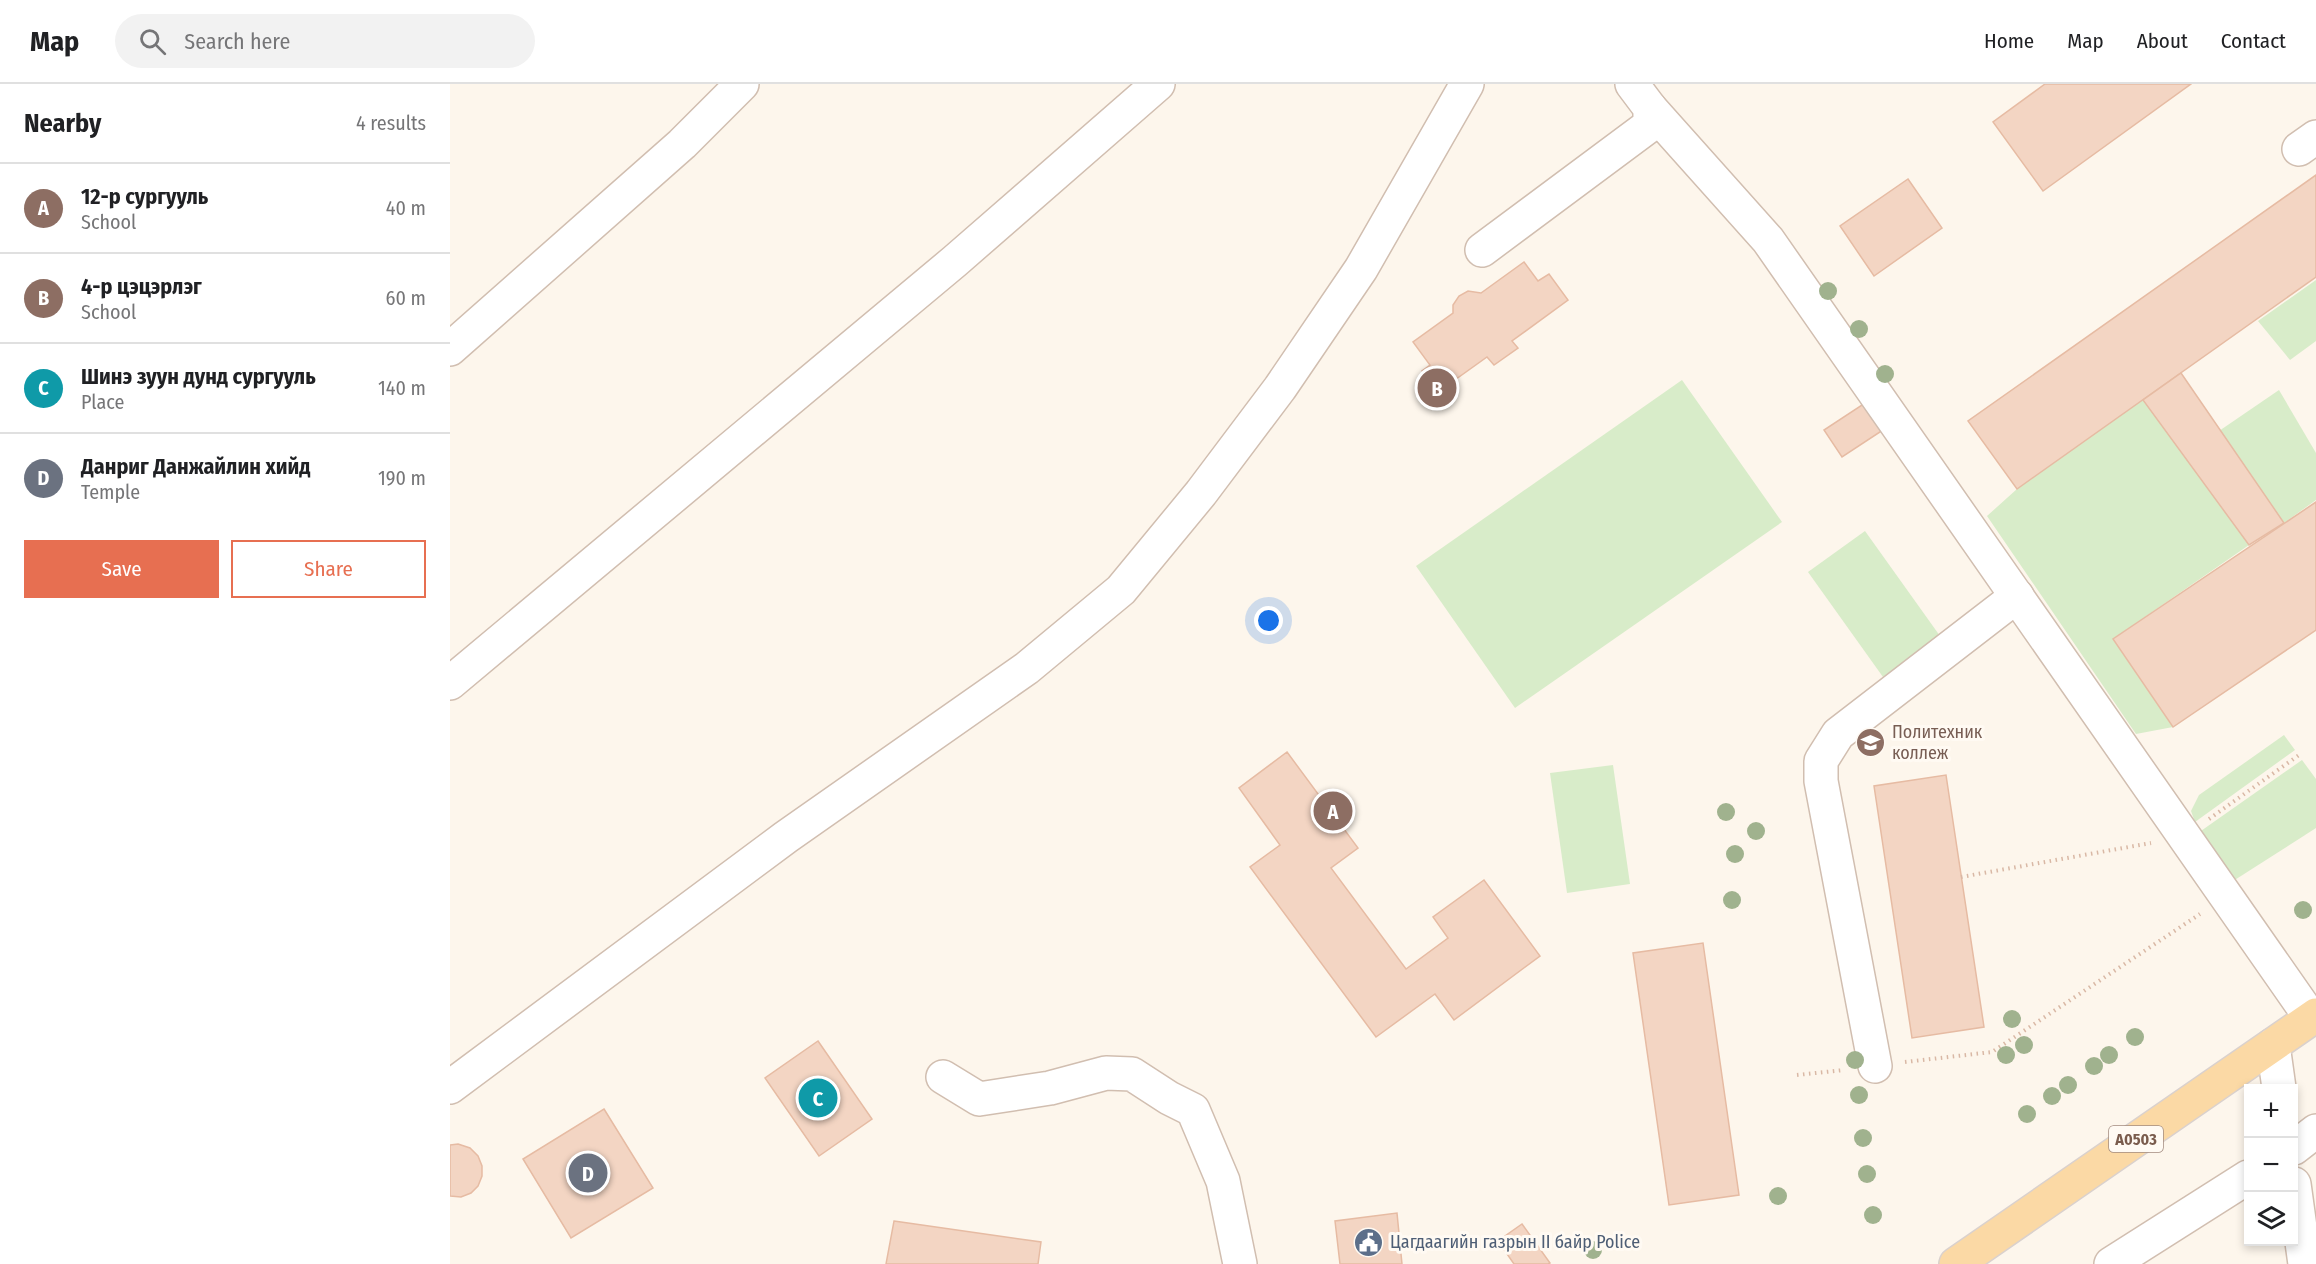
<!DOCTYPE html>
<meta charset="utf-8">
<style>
:root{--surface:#fff;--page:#f2f2f2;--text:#202124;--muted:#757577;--line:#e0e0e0;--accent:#e76f51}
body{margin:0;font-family:"Fira Sans Condensed",sans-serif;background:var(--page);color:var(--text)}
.controls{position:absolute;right:18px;bottom:18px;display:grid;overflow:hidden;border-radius:0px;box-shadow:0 3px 9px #0003}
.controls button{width:54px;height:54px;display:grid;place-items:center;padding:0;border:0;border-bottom:2px solid var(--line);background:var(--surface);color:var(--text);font:30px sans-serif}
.you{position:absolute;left:819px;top:537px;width:21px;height:21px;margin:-15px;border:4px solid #fff;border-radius:50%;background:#1a73e8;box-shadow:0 0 0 9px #1a73e833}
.badge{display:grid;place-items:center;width:39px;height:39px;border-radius:50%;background:var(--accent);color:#fff;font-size:20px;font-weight:700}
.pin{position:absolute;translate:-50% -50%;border:3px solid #fff;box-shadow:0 2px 6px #0006}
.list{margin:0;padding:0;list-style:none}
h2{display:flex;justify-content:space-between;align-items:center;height:78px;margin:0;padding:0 24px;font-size:26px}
h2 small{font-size:20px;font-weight:400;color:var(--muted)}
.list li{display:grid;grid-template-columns:39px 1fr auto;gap:18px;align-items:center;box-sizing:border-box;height:90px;padding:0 24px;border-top:2px solid var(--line)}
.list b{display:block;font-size:22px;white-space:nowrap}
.list p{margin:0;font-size:20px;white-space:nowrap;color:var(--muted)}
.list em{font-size:20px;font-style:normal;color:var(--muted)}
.actions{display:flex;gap:12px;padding:18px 24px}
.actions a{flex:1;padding:14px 0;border:2px solid var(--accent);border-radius:0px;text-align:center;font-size:21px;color:var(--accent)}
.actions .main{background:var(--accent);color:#fff}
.icon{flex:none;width:33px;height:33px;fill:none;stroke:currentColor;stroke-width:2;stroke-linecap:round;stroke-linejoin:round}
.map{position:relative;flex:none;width:1866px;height:1180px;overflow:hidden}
header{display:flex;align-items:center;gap:36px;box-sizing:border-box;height:84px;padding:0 30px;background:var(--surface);border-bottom:2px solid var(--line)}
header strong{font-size:28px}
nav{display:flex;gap:33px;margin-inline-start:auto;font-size:21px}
.search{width:420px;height:54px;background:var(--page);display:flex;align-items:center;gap:15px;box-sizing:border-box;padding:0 21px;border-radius:33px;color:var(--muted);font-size:22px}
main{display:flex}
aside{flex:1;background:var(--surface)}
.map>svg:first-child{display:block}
.green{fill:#d8ecc9}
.building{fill:#f3d5c3;stroke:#e6bba3;stroke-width:1.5}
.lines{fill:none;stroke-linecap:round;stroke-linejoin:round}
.minor-casing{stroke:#d1beb0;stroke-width:36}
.major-casing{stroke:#dad1cd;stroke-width:36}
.path{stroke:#d9b8a5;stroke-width:4;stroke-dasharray:1.5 4.5;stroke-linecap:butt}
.minor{stroke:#fff;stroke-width:33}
.major{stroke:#fbd9a5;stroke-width:33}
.tree{fill:#a0b28e}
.labels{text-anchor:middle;stroke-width:6;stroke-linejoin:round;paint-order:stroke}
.shield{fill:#fffaf3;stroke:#a28b7f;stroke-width:1.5}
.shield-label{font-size:16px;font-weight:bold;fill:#7a5c4d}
.education-label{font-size:18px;fill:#785e54;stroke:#fffaf3;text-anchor:start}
.service-label{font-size:18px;fill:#4e5e75;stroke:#fffaf3;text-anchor:start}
</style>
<header>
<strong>Map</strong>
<div class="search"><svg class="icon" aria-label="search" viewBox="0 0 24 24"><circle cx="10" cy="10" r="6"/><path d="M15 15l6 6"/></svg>Search here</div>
<nav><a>Home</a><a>Map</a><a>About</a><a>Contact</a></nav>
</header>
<main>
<aside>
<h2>Nearby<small>4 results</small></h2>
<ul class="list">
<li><span class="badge" style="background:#8d6e63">A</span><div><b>12-р сургууль</b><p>School</p></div><em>40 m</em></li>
<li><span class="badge" style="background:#8d6e63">B</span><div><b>4-р цэцэрлэг</b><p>School</p></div><em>60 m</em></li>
<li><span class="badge" style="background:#0f9aa8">C</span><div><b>Шинэ зуун дунд сургууль</b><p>Place</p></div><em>140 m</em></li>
<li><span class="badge" style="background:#6b7280">D</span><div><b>Данриг Данжайлин хийд</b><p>Temple</p></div><em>190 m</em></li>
</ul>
<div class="actions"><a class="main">Save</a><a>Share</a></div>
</aside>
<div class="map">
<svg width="1866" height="1180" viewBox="0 0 1866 1180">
<rect width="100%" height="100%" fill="#fdf6ec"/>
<g class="green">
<path d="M1866 196V257L1840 276 1808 237Z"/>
<path d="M1232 296 1332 438 1065 624 966 482Z"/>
<path d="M1829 306 1866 369V416L1834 439 1769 347Z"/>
<path d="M1694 313 1799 461 1663 555 1723 643 1686 650 1537 432 1567 405Z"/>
<path d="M1415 447 1490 552 1433 593 1358 488Z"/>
<path d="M1834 651 1845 666 1745 738 1741 727 1749 711Z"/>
<path d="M1852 676 1866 695V744L1780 799 1748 749Z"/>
<path d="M1163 681 1180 800 1117 809 1100 689Z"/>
</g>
<g class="building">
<path d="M1595 0H1741L1593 107 1543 38Z"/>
<path d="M1866 91V193L1567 405 1518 337Z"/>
<path d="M1458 95 1492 144 1424 192 1390 142Z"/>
<path d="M1074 178 1088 197 1099 190 1118 216 1062 257 1068 264 1044 281 1037 273 988 308 972 287 980 281 963 258 1003 229V221L1009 212 1018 207 1031 209Z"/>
<path d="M1731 289 1834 439 1799 461 1693 316Z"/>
<path d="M1415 319 1433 346 1392 373 1374 346Z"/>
<path d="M1866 418V546L1723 643 1663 555Z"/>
<path d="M837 668 908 764 881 784 956 885 998 854 983 833 1034 796 1090 872 1004 936 985 910 926 953 800 783 830 761 789 704Z"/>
<path d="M1496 691 1534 943 1462 954 1424 702Z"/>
<path d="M1253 859 1289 1111 1219 1121 1183 869Z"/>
<path d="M368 957 422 1035 369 1072 315 994Z"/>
<path d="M154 1025 203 1104 121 1154 73 1075Z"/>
<path d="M8 1060 20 1064 28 1072 32 1082V1092L28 1102 21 1109 11 1113 0 1112V1061Z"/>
<path d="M947 1129 952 1180H890L885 1137Z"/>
<path d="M444 1137 591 1158 588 1180H436Z"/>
<path d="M1072 1140 1100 1179 1098 1180H1064L1048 1157Z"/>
</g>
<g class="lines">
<defs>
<g id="minor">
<path d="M1200 24 1318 156 1861 934"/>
<path d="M1849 65 1866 53"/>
<path d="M1032 166 1200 41V24L1182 0"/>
<path d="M0 265 232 60 292 0"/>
<path d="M0 599 505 177 708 0"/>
<path d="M1823 961 1829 1004"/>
<path d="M1425 982 1371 697V677L1388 650 1567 512"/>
<path d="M493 993 529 1015 600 1004 656 989 682 990 719 1014 743 1026 773 1097 790 1180"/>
<path d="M0 1003 336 753 577 584 671 506 751 409 830 304 911 185 1017 0"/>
<path d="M1844 1064 1866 1047"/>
<path d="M1844 1100 1855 1180"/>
<path d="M1661 1180 1798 1093"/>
</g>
<path id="major" d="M1506 1180 1866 931"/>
</defs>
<use href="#minor" class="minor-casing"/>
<use href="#major" class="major-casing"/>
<g class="path">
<path d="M1759 735 1849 671"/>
<path d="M1511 793 1701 759"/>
<path d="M1455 978 1542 968 1750 830"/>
<path d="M1347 991 1394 986"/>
</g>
<use href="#minor" class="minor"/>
<use href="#major" class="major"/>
</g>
<g class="tree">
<circle cx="1378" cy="207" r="9"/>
<circle cx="1409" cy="245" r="9"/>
<circle cx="1435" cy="290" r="9"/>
<circle cx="1276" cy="728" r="9"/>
<circle cx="1306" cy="747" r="9"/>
<circle cx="1285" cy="770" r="9"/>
<circle cx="1282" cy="816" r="9"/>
<circle cx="1853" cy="826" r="9"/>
<circle cx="1562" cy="935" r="9"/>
<circle cx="1685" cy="953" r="9"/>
<circle cx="1574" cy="961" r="9"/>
<circle cx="1556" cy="971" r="9"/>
<circle cx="1659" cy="971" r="9"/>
<circle cx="1405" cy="976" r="9"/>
<circle cx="1644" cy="982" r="9"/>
<circle cx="1618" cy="1001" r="9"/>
<circle cx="1409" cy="1011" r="9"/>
<circle cx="1602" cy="1012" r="9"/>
<circle cx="1577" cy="1030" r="9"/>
<circle cx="1413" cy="1054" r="9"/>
<circle cx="1417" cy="1090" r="9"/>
<circle cx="1328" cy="1112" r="9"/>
<circle cx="1423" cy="1131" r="9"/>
<circle cx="1143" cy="1166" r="9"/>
</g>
<defs>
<symbol id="university-disc" viewBox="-11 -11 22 22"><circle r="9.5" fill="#8d6e63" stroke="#fffaf3"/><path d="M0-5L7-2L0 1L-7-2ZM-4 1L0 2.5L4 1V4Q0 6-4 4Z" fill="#fff"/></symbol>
<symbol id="civic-disc" viewBox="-11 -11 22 22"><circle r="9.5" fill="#5c6f8a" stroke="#fffaf3"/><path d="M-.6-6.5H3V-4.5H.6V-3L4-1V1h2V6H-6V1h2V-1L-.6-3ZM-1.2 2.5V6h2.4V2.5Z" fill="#fff"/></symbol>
</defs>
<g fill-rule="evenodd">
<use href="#university-disc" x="1404" y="642" width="33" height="33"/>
<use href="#civic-disc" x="902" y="1142" width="33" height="33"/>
</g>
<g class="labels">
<rect class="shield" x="1659" y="1042" width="54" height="26" rx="4.5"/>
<g class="shield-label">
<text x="1686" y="1061">A0503</text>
</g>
<g class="education-label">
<text x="1442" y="654">Политехник<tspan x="1442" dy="21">коллеж</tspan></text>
</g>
<g class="service-label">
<text x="940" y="1164">Цагдаагийн газрын II байр Police</text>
</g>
</g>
</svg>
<div class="controls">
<button>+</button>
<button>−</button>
<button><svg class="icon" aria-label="layers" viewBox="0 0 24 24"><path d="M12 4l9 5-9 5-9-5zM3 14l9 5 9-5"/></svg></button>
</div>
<div class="you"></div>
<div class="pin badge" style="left:883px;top:727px;background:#8d6e63">A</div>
<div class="pin badge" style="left:987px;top:304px;background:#8d6e63">B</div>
<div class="pin badge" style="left:368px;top:1014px;background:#0f9aa8">C</div>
<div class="pin badge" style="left:138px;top:1089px;background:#6b7280">D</div>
</div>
</main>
